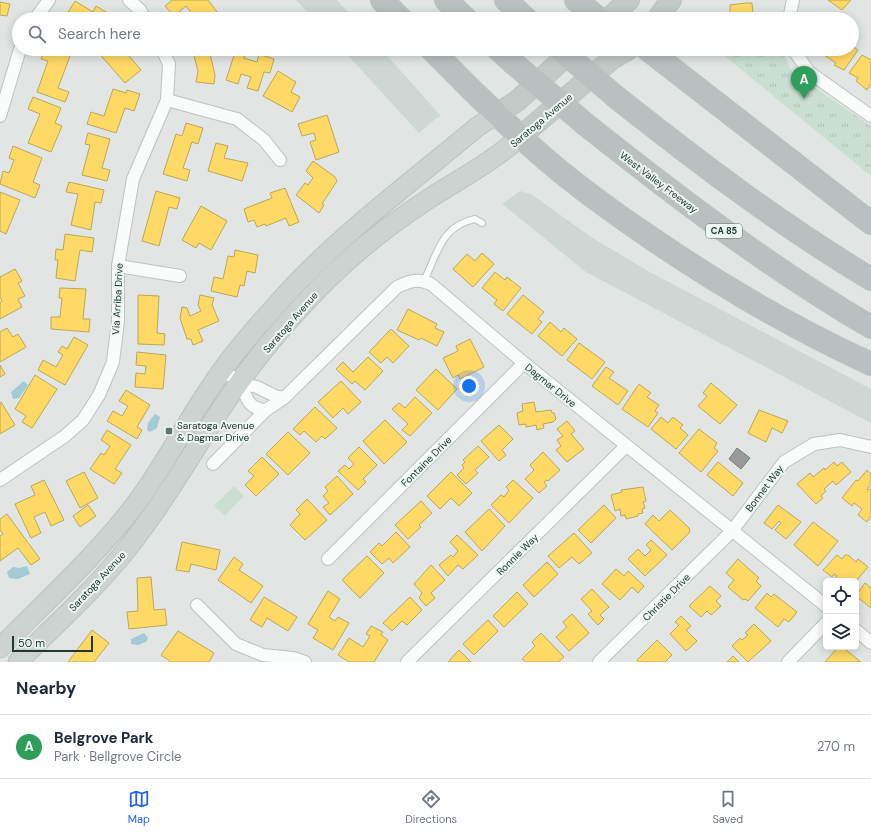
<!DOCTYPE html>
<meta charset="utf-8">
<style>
:root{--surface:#fff;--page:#f6f6f7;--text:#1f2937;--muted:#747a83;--line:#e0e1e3;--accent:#2563eb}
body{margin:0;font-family:"DM Sans",sans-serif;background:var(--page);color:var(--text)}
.controls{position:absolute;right:12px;bottom:12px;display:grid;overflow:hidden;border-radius:6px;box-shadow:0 2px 10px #0003}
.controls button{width:36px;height:36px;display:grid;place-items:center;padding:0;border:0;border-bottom:1px solid var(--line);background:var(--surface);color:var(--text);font:20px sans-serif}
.scale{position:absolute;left:12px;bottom:10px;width:81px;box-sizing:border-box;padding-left:4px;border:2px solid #203732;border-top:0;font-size:11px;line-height:14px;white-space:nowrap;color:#203732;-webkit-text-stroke:3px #eef6f2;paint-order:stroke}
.you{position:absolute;left:469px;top:386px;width:14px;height:14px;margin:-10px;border:3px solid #fff;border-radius:50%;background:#1a73e8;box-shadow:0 0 0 6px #1a73e833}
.badge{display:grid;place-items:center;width:26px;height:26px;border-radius:50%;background:var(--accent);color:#fff;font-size:13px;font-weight:700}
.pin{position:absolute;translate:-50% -33px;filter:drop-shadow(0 1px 2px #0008)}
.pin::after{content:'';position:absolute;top:21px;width:14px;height:12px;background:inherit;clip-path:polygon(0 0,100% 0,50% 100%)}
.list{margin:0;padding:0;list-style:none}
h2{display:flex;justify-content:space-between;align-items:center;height:52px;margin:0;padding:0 16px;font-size:17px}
h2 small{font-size:13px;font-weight:400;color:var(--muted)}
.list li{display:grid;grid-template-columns:26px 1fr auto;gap:12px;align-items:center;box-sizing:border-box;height:64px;padding:0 16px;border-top:1px solid var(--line)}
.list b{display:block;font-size:15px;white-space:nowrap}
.list p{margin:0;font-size:13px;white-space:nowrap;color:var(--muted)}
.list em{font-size:13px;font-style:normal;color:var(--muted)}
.icon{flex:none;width:22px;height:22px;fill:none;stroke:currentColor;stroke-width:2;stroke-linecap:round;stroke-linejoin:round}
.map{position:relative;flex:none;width:871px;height:662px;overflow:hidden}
.search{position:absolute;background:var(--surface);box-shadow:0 2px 10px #0003;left:12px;right:12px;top:12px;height:44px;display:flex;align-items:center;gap:10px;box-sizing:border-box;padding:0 14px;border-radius:22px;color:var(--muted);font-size:15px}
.sheet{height:116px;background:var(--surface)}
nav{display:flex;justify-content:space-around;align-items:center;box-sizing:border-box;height:56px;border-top:1px solid var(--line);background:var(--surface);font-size:11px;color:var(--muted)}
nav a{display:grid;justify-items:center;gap:2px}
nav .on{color:var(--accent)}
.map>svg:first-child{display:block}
.built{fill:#ced7d4}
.green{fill:#cadfd1}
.park{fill:url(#park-tufts)}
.water{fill:#a2cbd3}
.homes{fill:#ffd966;stroke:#bca856}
.industry{fill:#999;stroke:#757c7a}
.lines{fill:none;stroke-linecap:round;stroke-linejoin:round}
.service-casing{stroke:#bec3c1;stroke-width:8}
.minor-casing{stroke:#bec3c1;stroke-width:14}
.primary-casing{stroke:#bbc3c1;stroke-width:21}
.trunk-casing{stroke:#bbc3c1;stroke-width:22}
.motorway-casing{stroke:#bbc3c1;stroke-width:24}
.service{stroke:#fafbfb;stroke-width:6}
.minor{stroke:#fafbfb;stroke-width:12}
.primary{stroke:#ccd3d1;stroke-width:19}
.trunk{stroke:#c2cac8;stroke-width:20}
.motorway{stroke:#b9c0bf;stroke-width:22}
.motorway-bridge-casing{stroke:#bbc3c1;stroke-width:24;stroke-linecap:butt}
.motorway-bridge{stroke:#b9c0bf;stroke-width:22}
.poi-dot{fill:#647470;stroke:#eef6f2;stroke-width:1.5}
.labels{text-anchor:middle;stroke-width:4;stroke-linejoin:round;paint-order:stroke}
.shield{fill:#eef6f2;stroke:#5e706c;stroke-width:1}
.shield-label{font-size:9px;font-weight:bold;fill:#203732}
.street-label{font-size:10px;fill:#203732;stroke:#eef6f2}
.poi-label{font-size:10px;fill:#203732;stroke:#eef6f2;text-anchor:start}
</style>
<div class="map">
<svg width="871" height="662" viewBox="0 0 871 662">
<defs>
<pattern id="park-tufts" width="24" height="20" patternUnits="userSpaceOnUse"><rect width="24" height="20" fill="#cadfd1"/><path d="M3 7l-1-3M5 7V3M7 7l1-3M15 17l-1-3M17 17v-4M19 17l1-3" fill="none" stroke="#adc0b4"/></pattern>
</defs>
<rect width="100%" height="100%" fill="#e1e6e4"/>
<g class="built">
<path d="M296 0H337L354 19H314Z"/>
<path d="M342 49H381L441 116 434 120 419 133Z"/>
<path d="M520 191 531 194 591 237 648 271 871 389V423L586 272 502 204Z"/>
</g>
<path class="green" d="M234 486 244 496 225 516 214 506Z"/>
<path class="park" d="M716 49H781L792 72 871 126V176Z"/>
<g class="water">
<path d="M24 381 28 385 19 398 13 399 11 392Z"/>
<path d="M155 414 160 417 157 428 150 432 147 430 148 423Z"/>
<path d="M27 566 30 574 18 579 9 578 7 572 13 567 19 568Z"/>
<path d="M144 633 148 638 146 642 138 645 131 644V639Z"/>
</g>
<g class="homes">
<path d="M172 0H208L217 12 208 19H196L186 6 174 16 165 6Z"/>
<path d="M828 0H851L842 10Z"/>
<path d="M75 1 93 12 96 6 111 15 108 19H64Z"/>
<path d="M0 2 10 4 7 16 0 15Z"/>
<path d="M746 3H752L753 14 757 13V19H730V5Z"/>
<path d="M817 12 826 18 829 19H812Z"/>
<path d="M852 46 858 50 844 70 834 65 836 63 824 55 828 49H852Z"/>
<path d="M45 49H52L70 56 58 88 69 92 65 102 37 92 48 61 41 59Z"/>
<path d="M123 49 141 70 125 83 96 50Z"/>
<path d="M189 49H209L215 75 214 84 196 82 198 71 193 52H190Z"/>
<path d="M236 49 246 51 244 58 257 62 259 54 274 59 270 73 264 72 258 91 247 88 251 77 241 74 238 84 226 80Z"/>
<path d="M862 55 871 60V84L867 90 856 81 858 78 849 73Z"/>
<path d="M278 71 296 82 291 92 300 97 292 112 263 96Z"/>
<path d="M113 89 126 93 127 90 140 94 134 111 125 108 116 133 87 124 91 112 104 116Z"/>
<path d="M33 97 61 108 55 123 62 126 51 152 28 143 40 114 28 109Z"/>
<path d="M327 115 339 152 316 160 310 142 316 140 314 133 302 136 298 124Z"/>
<path d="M186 123 203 128 198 144 192 142 183 168 190 170 187 181 163 174 176 134 182 136Z"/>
<path d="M88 133 110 139 102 168 110 170 107 181 82 175 90 145 85 144Z"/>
<path d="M216 143 228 146 224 158 248 163 242 181 208 171Z"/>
<path d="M13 146 42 158 33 182 40 185 35 198 0 184 3 171 9 173 14 160 9 158Z"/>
<path d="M313 161 335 177 337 181 322 204 324 205 319 213 296 195 305 183 308 185 313 178 306 171Z"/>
<path d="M69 182 104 190 101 203 95 202 91 230 71 225 78 194 66 192Z"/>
<path d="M285 188 299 222 289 226 286 218 266 226 265 224 257 227 254 220 248 222 244 209 272 198 270 193Z"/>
<path d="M156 191 180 198 177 209 169 207 159 246 142 241Z"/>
<path d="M0 192 20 200 6 234 0 231Z"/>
<path d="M201 206 227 221 211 250 199 243 196 248 182 240Z"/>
<path d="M65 234 94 238 92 252 80 250 75 281 56 278 58 260H55L56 249 63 250Z"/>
<path d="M235 250 258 255 255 273 247 271 244 286 240 285 237 297 211 291 214 277 223 279 228 256 234 257Z"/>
<path d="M482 253 494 264 473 287 453 269 467 254 475 261Z"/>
<path d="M15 269 22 281 18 283 25 296 18 299 22 307 0 319V303L2 301 0 297V277Z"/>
<path d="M495 272 505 280 507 277 521 288 503 311 494 304 497 300 482 288Z"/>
<path d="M60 288 86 289 83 319H90L89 332 51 329V317H60L62 298H59Z"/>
<path d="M138 295 159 296 157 333 165 334 164 345 138 344Z"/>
<path d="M200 295 214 298 212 305 219 321 198 330 203 341 193 345 191 339H187L180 318 182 307 187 308 190 316 201 311 198 305Z"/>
<path d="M523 295 544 312 538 319 542 322 532 334 507 314Z"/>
<path d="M408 309 437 324 435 328 444 332 437 346 421 338 419 340 397 330Z"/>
<path d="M550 322 561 332 564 328 577 339 562 356 538 336Z"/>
<path d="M7 328 13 337 18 334 26 347 0 362V332Z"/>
<path d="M391 329 409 346 393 363 387 357 381 363 369 352Z"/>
<path d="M74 337 88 345 65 385 38 370 43 360 56 367 63 355 58 352 62 346 67 349Z"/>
<path d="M470 339 484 367 460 379 458 375 453 378 443 358 458 351 456 346Z"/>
<path d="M579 343 605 362 592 379 567 360Z"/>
<path d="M137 352 166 355 163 389 135 387 136 373 145 374 146 366 136 365Z"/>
<path d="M368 357 383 371 365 390 355 381 352 384 336 369 343 362 353 372Z"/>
<path d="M0 365 5 374 0 377Z"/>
<path d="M606 367 614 372 609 378 628 391 618 405 592 386Z"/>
<path d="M436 369 457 389 438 410 416 390Z"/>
<path d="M35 375 57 389 32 428 22 422 26 416 15 409Z"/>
<path d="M341 381 361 402 348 414 343 408 333 418 318 402Z"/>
<path d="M711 383 737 405 720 424 698 406 707 396 703 393Z"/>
<path d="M639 384 651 393 647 397 659 405 655 411 658 413 648 427 622 409Z"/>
<path d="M126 390 150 405 137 427 142 430 137 439 107 421 113 411 122 416 128 406 119 401Z"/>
<path d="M415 397 432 413 410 436 402 430 408 424 392 409 399 403 405 408Z"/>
<path d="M1 402 15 425 0 434V403Z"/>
<path d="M534 402 536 412 551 410 552 413H554L556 419 553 422 543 424 544 428 537 430 536 425 526 427V424L519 425 517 413 523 411 522 404Z"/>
<path d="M315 407 337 428 325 439 322 436 316 442 304 431 300 435 293 429Z"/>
<path d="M759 410 788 421 782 433 772 428 766 442 748 433Z"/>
<path d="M661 417 668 423 673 417 683 425 680 428 688 435 676 449 651 429Z"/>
<path d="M385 420 407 442 384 464 363 441Z"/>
<path d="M567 421 575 431 571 434 584 449 567 462 556 450 561 446 557 440 563 436 557 429Z"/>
<path d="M499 425 513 439 502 450 506 455 499 461 481 441Z"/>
<path d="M699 429 717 443 714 448 718 451 701 472 679 453Z"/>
<path d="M107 430 131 445 115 469 122 473 114 484 90 469 101 453 104 455 110 446 101 440Z"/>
<path d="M288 432 310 453 288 475 266 454Z"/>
<path d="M478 446 489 457 475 470 478 473 466 484 457 475 464 468 462 465 465 462 463 460Z"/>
<path d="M359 447 377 465 363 479 366 482 358 490 338 471 345 465 349 469 354 464 348 458Z"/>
<path d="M543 452 560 470 548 481 547 480 544 482 547 486 539 493 525 479 534 470 530 465Z"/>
<path d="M262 457 279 474 256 496 245 485 254 476 248 471Z"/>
<path d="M718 462 743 483 733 496 707 475Z"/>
<path d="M834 462 837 466 842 462 851 472 836 485 833 481 824 489 826 491 821 496 823 498 816 504 797 484 810 473 813 477 824 468 825 470Z"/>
<path d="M867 470 871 474V484L867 489 871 490V516L867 522 858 515 862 509 854 503 852 506 842 498 856 480 858 481Z"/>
<path d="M84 472 98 498 80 508 66 481Z"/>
<path d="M451 472 472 493 459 506 451 498 440 509 427 496Z"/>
<path d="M337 476 353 494 330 515 323 507 329 503 323 496 328 491 325 487Z"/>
<path d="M44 480 64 520 51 526 45 512 34 517 41 533 31 538 15 504 35 495 31 486Z"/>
<path d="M513 480 533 498 509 523 491 505 501 495 504 497 509 490 506 487Z"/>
<path d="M643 487 646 501 643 502 645 508 642 509 643 513 638 514V516L626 519 625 515 621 516 620 509 615 511 611 495 622 492 621 490Z"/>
<path d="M307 499 327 520 305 540 290 525 300 514 296 510Z"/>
<path d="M421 501 432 513 419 525 421 527 408 539 395 525Z"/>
<path d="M88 505 96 516 80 527 73 516Z"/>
<path d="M604 505 616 518 591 543 578 530Z"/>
<path d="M778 505 801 522 786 539 775 530 781 523 779 521 772 529 764 523Z"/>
<path d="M489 509 505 526 482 551 465 532Z"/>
<path d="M670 510 689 528 690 532 672 550 645 524 653 515 659 521Z"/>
<path d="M7 514 40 559 31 565 18 548 0 561V536L3 534 0 530V519Z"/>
<path d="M813 522 838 541 818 566 794 545Z"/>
<path d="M396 532 410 547 393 563 389 558 382 564 370 552 379 543 382 546Z"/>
<path d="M574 533 592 553 579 564 572 557 559 568 548 556Z"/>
<path d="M457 535 478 555 463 569 458 565 448 576 439 565 451 555 453 557 458 551 450 542Z"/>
<path d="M651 540 667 555 645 576 628 559 638 549 645 556 651 550 646 545Z"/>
<path d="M182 542 220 550 216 570 191 564 189 572 176 570Z"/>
<path d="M837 555 842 559 845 555H848L856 562 858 559 868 567 856 581H838L835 578 837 576 834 574 832 577 823 570Z"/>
<path d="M367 556 384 573 360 598 342 580Z"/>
<path d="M234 557 243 564 239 570 263 586 251 603 218 580Z"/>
<path d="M738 559 759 578 756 581 761 586 748 601 745 599 743 600 728 587 734 580 726 573Z"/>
<path d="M547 562 558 574 534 597 523 585Z"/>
<path d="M431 565 445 580 431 593 435 598 426 606 419 598 422 593 414 584Z"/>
<path d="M616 569 624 576 628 571 644 586 638 593 632 587 620 600 602 584Z"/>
<path d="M151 577 154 610 165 609 167 625 129 629 127 612 138 611 137 578Z"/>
<path d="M865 583 871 588V608L856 596Z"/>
<path d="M710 586 721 596 716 601 721 606 711 615 707 611 701 617 689 606Z"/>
<path d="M592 589 609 607 600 615 604 619 598 625 588 614 592 611 581 599Z"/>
<path d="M328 591 340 599 329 617 335 621 338 617 349 623 333 650 313 638 318 630 308 624Z"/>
<path d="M517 592 528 604 504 627 493 616Z"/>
<path d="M767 593 771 597 774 594 797 612 789 622 784 619 778 627 755 608Z"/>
<path d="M264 597 297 617 288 631 267 618 262 627 250 620Z"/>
<path d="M410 597 422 610 407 625 402 621 392 631 383 623Z"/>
<path d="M572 614 589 633 569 651 556 637 567 627 563 622Z"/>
<path d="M681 616 691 626 686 630 697 641 686 651 670 634 679 625 675 622Z"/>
<path d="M488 620 498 631 474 655 463 644Z"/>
<path d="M754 624 771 641 748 662 732 646 740 638 742 640 748 635 745 633Z"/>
<path d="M371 626 383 632 381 635 388 640 374 662H349L338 655 349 638 363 647 370 636 366 634Z"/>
<path d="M92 630 109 643 94 662H68Z"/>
<path d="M178 631 214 653 209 662H171L161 655Z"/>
<path d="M541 633 564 657 558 662H526L522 659 535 646 532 642Z"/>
<path d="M657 640 672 655 665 662H639L637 660Z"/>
<path d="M838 647H842L861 662H825Z"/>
<path d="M459 650 471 662H448Z"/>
<path d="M733 656 739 662H727Z"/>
</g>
<path class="industry" d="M737 448 750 458 741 469 729 459Z"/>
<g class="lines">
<defs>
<path id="service" d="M424 281C437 254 442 225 475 219L482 223"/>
<g id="minor">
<path d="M129 0 140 10 145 19"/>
<path d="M35 19 49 0"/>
<path d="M789 19 793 0"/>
<path d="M793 49 809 72 871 116"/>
<path d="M167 100 237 119 264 140 280 160"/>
<path d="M0 116 20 49"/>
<path d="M118 266 180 276"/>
<path d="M223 370C228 374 234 378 238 383 249 395 244 408 266 410"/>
<path d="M239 383 257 387 275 396 284 398"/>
<path d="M213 464 266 410 284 398 397 287C410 281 417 278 431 284L524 363 826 606"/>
<path d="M0 480 65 436 83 420 99 395 113 362 118 321V266L133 179 167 100 169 64 162 49"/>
<path d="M328 559 524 363"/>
<path d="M197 605 236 644 263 655 293 658 305 662"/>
<path d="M856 630 871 643"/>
<path d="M407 662 626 446"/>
<path d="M599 662 732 531 784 462 814 444 840 440 871 447"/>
<path d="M788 662 826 623"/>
</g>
<g id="primary">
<path d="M0 648C46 601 95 557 135 505 163 468 184 426 210 388 228 360 250 334 272 310 332 240 407 186 477 127L497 114"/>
<path d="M18 662C59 621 103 582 137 536 170 493 197 445 227 400 253 361 285 323 318 289 351 255 390 224 430 198 461 178 494 161 521 136"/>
</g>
<g id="trunk">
<path d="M608 19 629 0"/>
<path d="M657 19 671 0"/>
<path d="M497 114 517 101 574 49"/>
<path d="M521 136 612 59 629 49"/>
</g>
<g id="motorway">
<path d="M382 0 401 19"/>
<path d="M446 0 466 19"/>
<path d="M506 0 526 19"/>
<path d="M576 0 599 19"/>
<path d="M431 49C465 84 499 117 535 150 571 182 611 211 651 238 721 286 793 328 871 364"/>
<path d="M498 49 512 62"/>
<path d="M647 49 871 223"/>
<path d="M616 97C698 162 781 225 871 279"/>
<path d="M585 124C677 197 770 268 871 327"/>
</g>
</defs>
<use href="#service" class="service-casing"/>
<use href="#minor" class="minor-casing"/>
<use href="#primary" class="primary-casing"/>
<use href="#trunk" class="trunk-casing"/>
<use href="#motorway" class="motorway-casing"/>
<use href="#service" class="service"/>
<use href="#minor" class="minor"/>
<use href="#primary" class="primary"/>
<use href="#trunk" class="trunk"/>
<use href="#motorway" class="motorway"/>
<defs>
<g id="motorway-bridge">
<path d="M560 49 616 97"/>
<path d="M512 62 585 124"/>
</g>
</defs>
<use href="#motorway-bridge" class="motorway-bridge-casing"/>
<use href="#motorway-bridge" class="motorway-bridge"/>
</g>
<rect class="poi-dot" x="165" y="427" width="8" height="8" rx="2"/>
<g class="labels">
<rect class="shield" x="706" y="224" width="36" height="14" rx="3"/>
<g class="shield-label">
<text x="724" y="234">CA 85</text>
</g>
<g class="street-label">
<text transform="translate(541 120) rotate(-40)" y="4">Saratoga Avenue</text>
<text transform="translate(659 182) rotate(37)" y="4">West Valley Freeway</text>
<text transform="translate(117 299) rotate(-87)" y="4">Via Arriba Drive</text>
<text transform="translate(290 322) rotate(-49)" y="4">Saratoga Avenue</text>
<text transform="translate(551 385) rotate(39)" y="4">Dagmar Drive</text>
<text transform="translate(426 461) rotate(-45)" y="4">Fontaine Drive</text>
<text transform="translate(764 488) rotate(-53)" y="4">Bonnet Way</text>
<text transform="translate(517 554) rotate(-45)" y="4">Ronnie Way</text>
<text transform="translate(97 581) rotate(-47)" y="4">Saratoga Avenue</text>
<text transform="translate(666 597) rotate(-45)" y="4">Christie Drive</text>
</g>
<g class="poi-label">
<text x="177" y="429">Saratoga Avenue<tspan x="177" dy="12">&amp; Dagmar Drive</tspan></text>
</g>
</g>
</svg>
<div class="controls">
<button><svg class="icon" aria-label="locate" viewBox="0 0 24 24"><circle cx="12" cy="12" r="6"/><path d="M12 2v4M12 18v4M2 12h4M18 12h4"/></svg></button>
<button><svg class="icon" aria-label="layers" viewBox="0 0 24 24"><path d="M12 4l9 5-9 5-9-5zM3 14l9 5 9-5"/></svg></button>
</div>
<div class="scale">50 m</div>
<div class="you"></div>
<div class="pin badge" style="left:804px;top:99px;background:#2e9e5b">A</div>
<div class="search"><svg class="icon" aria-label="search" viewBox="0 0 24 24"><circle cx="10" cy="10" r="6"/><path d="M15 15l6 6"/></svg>Search here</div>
</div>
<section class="sheet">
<h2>Nearby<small></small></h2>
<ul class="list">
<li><span class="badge" style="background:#2e9e5b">A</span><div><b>Belgrove Park</b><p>Park · Bellgrove Circle</p></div><em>270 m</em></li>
</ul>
</section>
<nav>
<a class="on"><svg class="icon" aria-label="map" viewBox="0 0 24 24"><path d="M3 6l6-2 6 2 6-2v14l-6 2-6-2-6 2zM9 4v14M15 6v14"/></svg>Map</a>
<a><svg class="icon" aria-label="directions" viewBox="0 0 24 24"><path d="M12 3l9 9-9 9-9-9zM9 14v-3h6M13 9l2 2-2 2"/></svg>Directions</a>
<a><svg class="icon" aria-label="saved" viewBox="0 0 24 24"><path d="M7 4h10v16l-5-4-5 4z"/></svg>Saved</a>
</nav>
